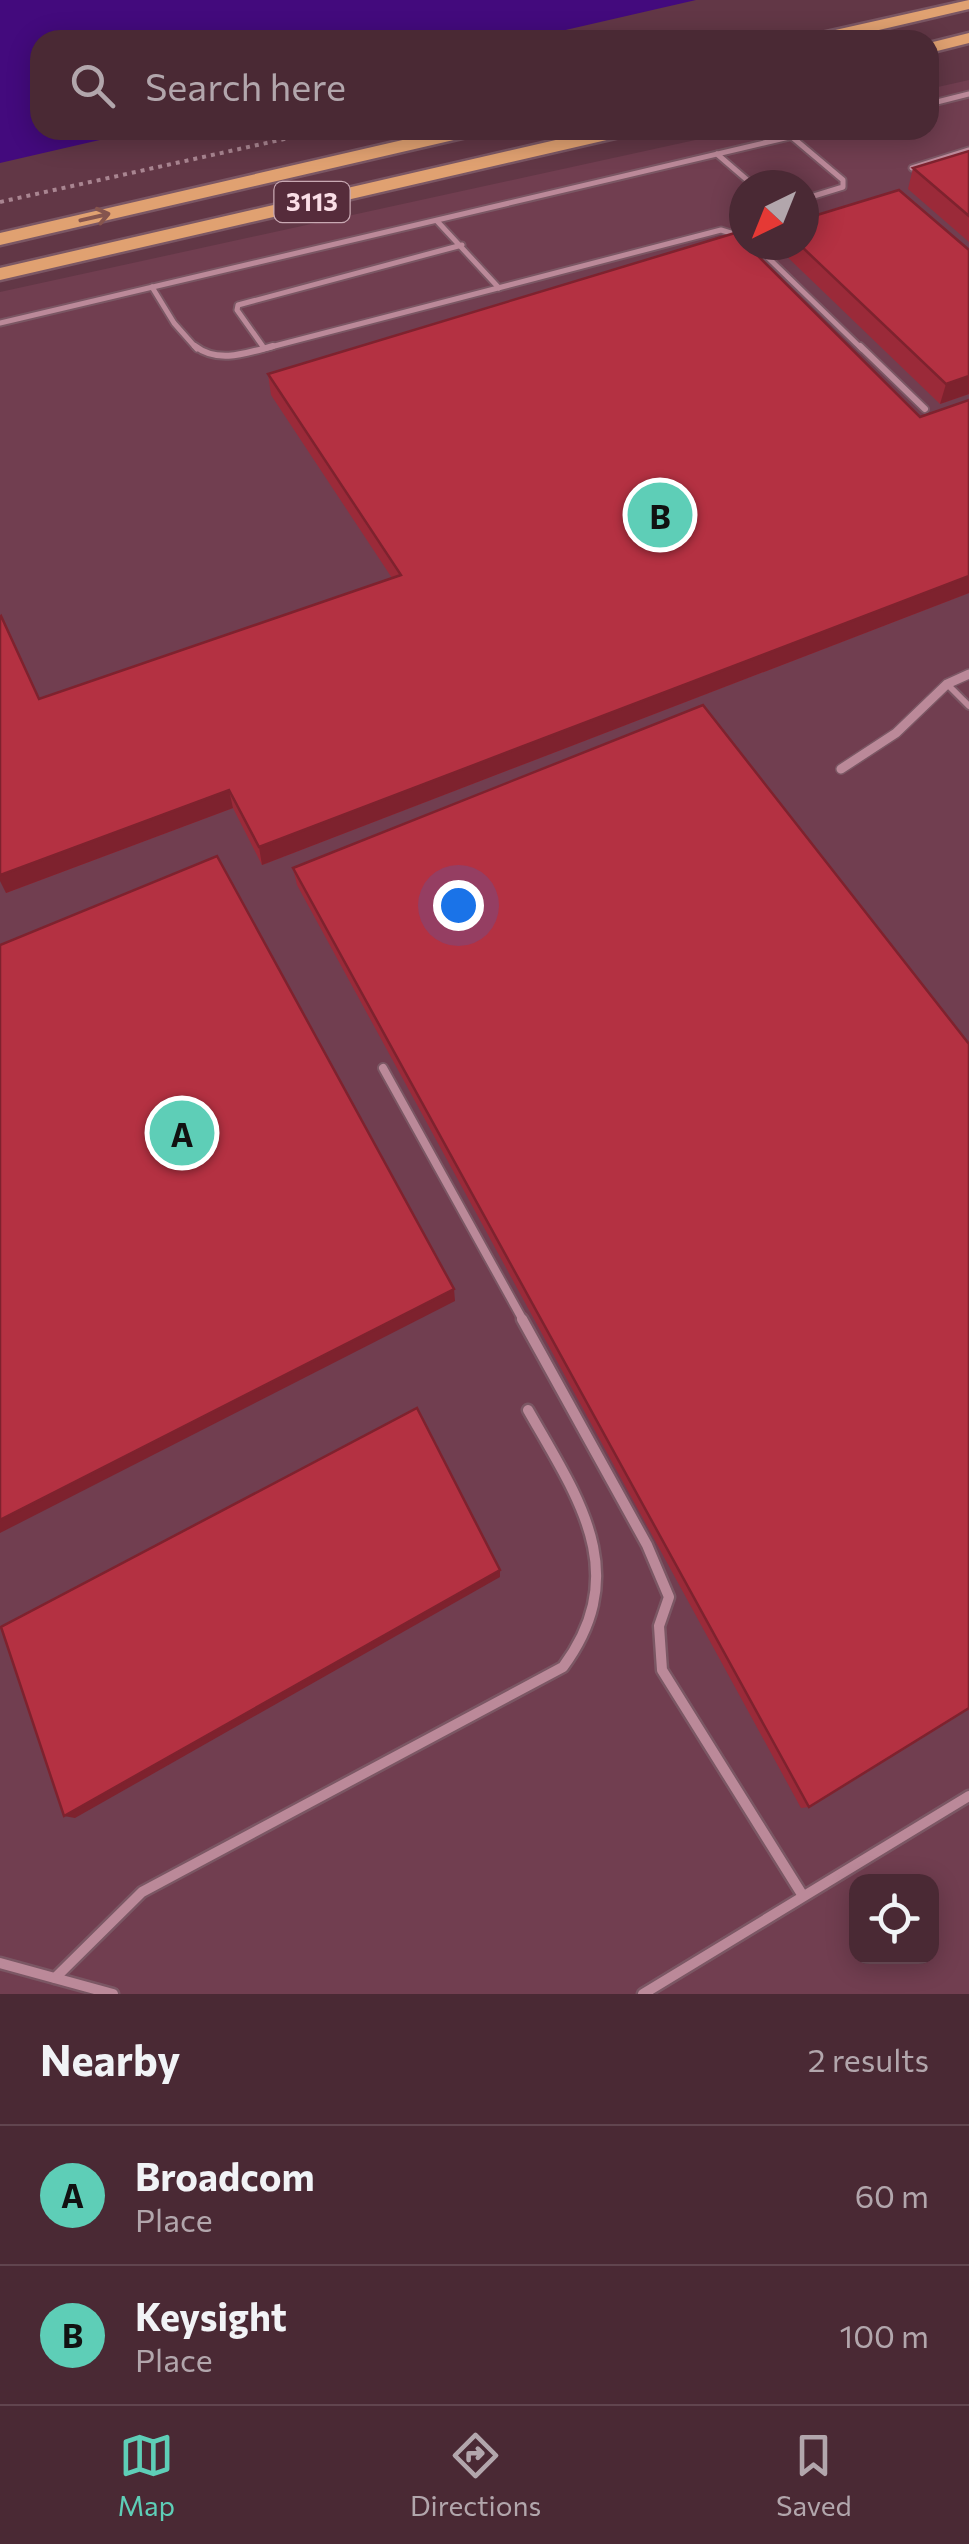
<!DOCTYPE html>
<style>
:root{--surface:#4a2934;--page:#51313c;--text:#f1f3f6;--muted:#b2a6ac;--line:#61454f;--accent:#5eceb7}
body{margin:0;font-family:Commissioner,sans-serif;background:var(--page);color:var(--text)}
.controls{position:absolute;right:30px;bottom:30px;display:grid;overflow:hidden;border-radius:20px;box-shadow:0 5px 25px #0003}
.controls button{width:90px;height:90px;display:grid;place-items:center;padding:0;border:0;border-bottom:2px solid var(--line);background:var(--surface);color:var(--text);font:50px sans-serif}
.compass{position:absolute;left:729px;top:170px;width:90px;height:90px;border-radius:50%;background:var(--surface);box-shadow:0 5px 25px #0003;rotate:223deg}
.you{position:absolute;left:458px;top:905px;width:35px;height:35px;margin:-25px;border:8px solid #fff;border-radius:50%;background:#1a73e8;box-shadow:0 0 0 15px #1a73e833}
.badge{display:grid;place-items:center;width:65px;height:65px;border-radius:50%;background:var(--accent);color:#111;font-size:32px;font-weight:700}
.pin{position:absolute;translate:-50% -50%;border:5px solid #fff;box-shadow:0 2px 10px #0006}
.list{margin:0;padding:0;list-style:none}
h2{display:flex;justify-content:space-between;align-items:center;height:130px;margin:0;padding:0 40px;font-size:42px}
h2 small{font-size:32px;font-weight:400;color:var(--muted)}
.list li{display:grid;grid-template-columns:65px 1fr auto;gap:30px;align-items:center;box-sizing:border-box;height:140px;padding:0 40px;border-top:2px solid var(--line)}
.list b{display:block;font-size:38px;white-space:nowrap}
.list p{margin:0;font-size:32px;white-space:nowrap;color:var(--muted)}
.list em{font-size:32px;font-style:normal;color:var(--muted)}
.icon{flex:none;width:55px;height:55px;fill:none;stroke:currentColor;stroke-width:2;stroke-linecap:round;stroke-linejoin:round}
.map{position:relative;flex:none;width:969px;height:1994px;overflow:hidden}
.search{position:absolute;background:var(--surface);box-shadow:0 5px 25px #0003;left:30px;right:30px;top:30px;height:110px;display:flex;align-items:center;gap:25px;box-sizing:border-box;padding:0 35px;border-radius:30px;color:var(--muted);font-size:38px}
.sheet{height:410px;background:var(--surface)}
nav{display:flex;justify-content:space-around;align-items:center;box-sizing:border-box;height:140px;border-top:2px solid var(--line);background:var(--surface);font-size:28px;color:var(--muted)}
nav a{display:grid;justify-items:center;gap:5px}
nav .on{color:var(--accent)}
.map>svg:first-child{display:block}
.built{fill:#713e50;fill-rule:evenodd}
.water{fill:#430a7d}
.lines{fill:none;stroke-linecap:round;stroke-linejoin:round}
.lane-far3-casing{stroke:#7b5764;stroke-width:9}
.lane-far2-casing{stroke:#7b5764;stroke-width:10}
.lane-far1-casing{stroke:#7b5764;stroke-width:12}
.lane-casing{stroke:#7b5764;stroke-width:15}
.street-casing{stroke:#7b5764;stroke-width:12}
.highway-casing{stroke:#7b5764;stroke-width:5}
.path{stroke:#a98591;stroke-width:4;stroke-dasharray:4 5;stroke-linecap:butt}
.lane-far3{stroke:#bb8999;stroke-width:5}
.lane-far2{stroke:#bb8999;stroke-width:6}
.lane-far1{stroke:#bb8999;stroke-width:8}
.lane{stroke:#bb8999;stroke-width:10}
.street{stroke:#bb8999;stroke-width:9}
.highway{fill:#e0a171;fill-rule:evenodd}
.wall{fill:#9b2a39}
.shaded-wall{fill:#7e222e}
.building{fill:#b43142;stroke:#7e222e;stroke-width:2.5}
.oneway{stroke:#86554e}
.labels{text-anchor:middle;stroke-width:10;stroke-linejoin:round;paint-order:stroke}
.shield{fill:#562c3b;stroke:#c9a9b3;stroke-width:2.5}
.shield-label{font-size:25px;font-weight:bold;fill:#fadee6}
</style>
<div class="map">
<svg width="969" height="1994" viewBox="0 0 969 1994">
<rect width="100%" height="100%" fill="#623746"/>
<path class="built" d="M969 80V1994H0V292L741 130H929V89ZM744 185H804V245H744ZM856 1882H932V1956H856Z"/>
<path class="water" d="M0 0H696L522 40H40V130H143L0 163Z"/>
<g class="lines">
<defs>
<g id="lane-far3">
<path d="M929 104 969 94"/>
<path d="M792 137 843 180V187L804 199"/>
<path d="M717 154 753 185"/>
<path d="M912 168 969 150"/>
<path d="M437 221 499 288"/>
<path d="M755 245 862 349"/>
<path d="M152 287 174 323 197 349"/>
<path d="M0 323 819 130"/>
<path d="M264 348 237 310 238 305 462 245"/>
<path d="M263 349 721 230 744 237"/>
</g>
<g id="lane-far2">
<path d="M195 346C218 364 247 353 273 346"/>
<path d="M860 346 925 409"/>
<path d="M947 684 969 706"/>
</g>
<path id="lane-far1" d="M383 1068 524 1322"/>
<g id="lane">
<path d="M522 1319 647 1545 669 1597 659 1626 662 1670 803 1896"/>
<path d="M0 1963 113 1994"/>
<path d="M55 1978 142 1892 563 1667C633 1572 578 1498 528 1410"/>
<path d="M643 1994 969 1796"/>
</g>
<path id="street" d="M841 769 896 733 947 684 969 674"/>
<g id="highway">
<path d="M969 0V9L836 40H804L813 35Z"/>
<path d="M969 33V43L929 53V43Z"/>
<path d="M446 130H481L471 136 0 245V233Z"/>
<path d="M599 130H634L624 136 0 280V268Z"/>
</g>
</defs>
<use href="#lane-far3" class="lane-far3-casing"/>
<use href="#lane-far2" class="lane-far2-casing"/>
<use href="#lane-far1" class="lane-far1-casing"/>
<use href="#lane" class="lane-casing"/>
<use href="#street" class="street-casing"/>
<use href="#highway" class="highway-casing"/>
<g class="path">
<path d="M768 40 784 36"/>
<path d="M0 202 325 130"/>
</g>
<use href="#lane-far3" class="lane-far3"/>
<use href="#lane-far2" class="lane-far2"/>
<use href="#lane-far1" class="lane-far1"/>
<use href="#lane" class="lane"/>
<use href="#street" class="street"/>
<use href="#highway" class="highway"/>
</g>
<g class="wall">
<path d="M969 151V242L908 189 913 168Z"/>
<path d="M777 245H804L969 394 940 404 777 247Z"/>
<path d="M268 374 920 417 969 400V593L262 865 233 808 6 893 39 699 392 578 271 395Z"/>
<path d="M293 868 809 1807 801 1808 297 885Z"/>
</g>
<g class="shaded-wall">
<path d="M969 376V394L940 404 946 384Z"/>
<path d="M969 576V593L262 865 259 847Z"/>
<path d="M229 790 233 808 6 893 0 881V875Z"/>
<path d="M454 1289 455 1301 0 1533V1520Z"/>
<path d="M500 1570V1577L75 1818 64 1816Z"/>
</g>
<g class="building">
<path d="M969 151V216L913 168Z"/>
<path d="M899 190 969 250V376L946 384 800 245H804V219Z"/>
<path d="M735 233 744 242V245H747L920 417 969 400V576L259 847 229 790 0 875V617L1 616 39 699 401 575 268 374Z"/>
<path d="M703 705 969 1044V1708L809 1807 293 868Z"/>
<path d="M217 856 454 1289 0 1520V945Z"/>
<path d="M417 1408 500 1570 64 1816 1 1627Z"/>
</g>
<defs><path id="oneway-shaft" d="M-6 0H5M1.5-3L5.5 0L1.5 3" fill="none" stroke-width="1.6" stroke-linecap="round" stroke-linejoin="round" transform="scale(2.5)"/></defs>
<use class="oneway" href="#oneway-shaft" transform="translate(95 217) rotate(-13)"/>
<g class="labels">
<rect class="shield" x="274.5" y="182" width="75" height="40" rx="8"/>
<g class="shield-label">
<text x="312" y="211">3113</text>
</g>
</g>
</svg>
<div class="controls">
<button><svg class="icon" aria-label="locate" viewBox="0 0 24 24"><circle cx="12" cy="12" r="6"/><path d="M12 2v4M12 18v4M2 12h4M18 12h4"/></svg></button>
</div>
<svg class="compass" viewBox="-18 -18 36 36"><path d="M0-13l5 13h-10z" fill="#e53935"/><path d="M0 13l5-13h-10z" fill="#b2a6ac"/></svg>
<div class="you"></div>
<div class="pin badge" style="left:182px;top:1133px">A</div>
<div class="pin badge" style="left:660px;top:515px">B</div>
<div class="search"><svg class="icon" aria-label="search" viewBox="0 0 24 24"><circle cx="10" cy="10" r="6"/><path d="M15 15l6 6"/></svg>Search here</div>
</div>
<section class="sheet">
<h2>Nearby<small>2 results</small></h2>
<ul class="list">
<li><span class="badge">A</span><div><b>Broadcom</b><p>Place</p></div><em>60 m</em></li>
<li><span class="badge">B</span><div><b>Keysight</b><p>Place</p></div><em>100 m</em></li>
</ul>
</section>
<nav>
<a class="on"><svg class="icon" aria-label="map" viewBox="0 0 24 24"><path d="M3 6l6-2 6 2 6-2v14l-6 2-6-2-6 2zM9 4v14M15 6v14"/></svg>Map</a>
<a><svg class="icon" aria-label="directions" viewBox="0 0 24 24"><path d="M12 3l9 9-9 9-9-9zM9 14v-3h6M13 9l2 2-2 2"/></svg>Directions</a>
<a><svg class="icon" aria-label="saved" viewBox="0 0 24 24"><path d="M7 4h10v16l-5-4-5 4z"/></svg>Saved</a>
</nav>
